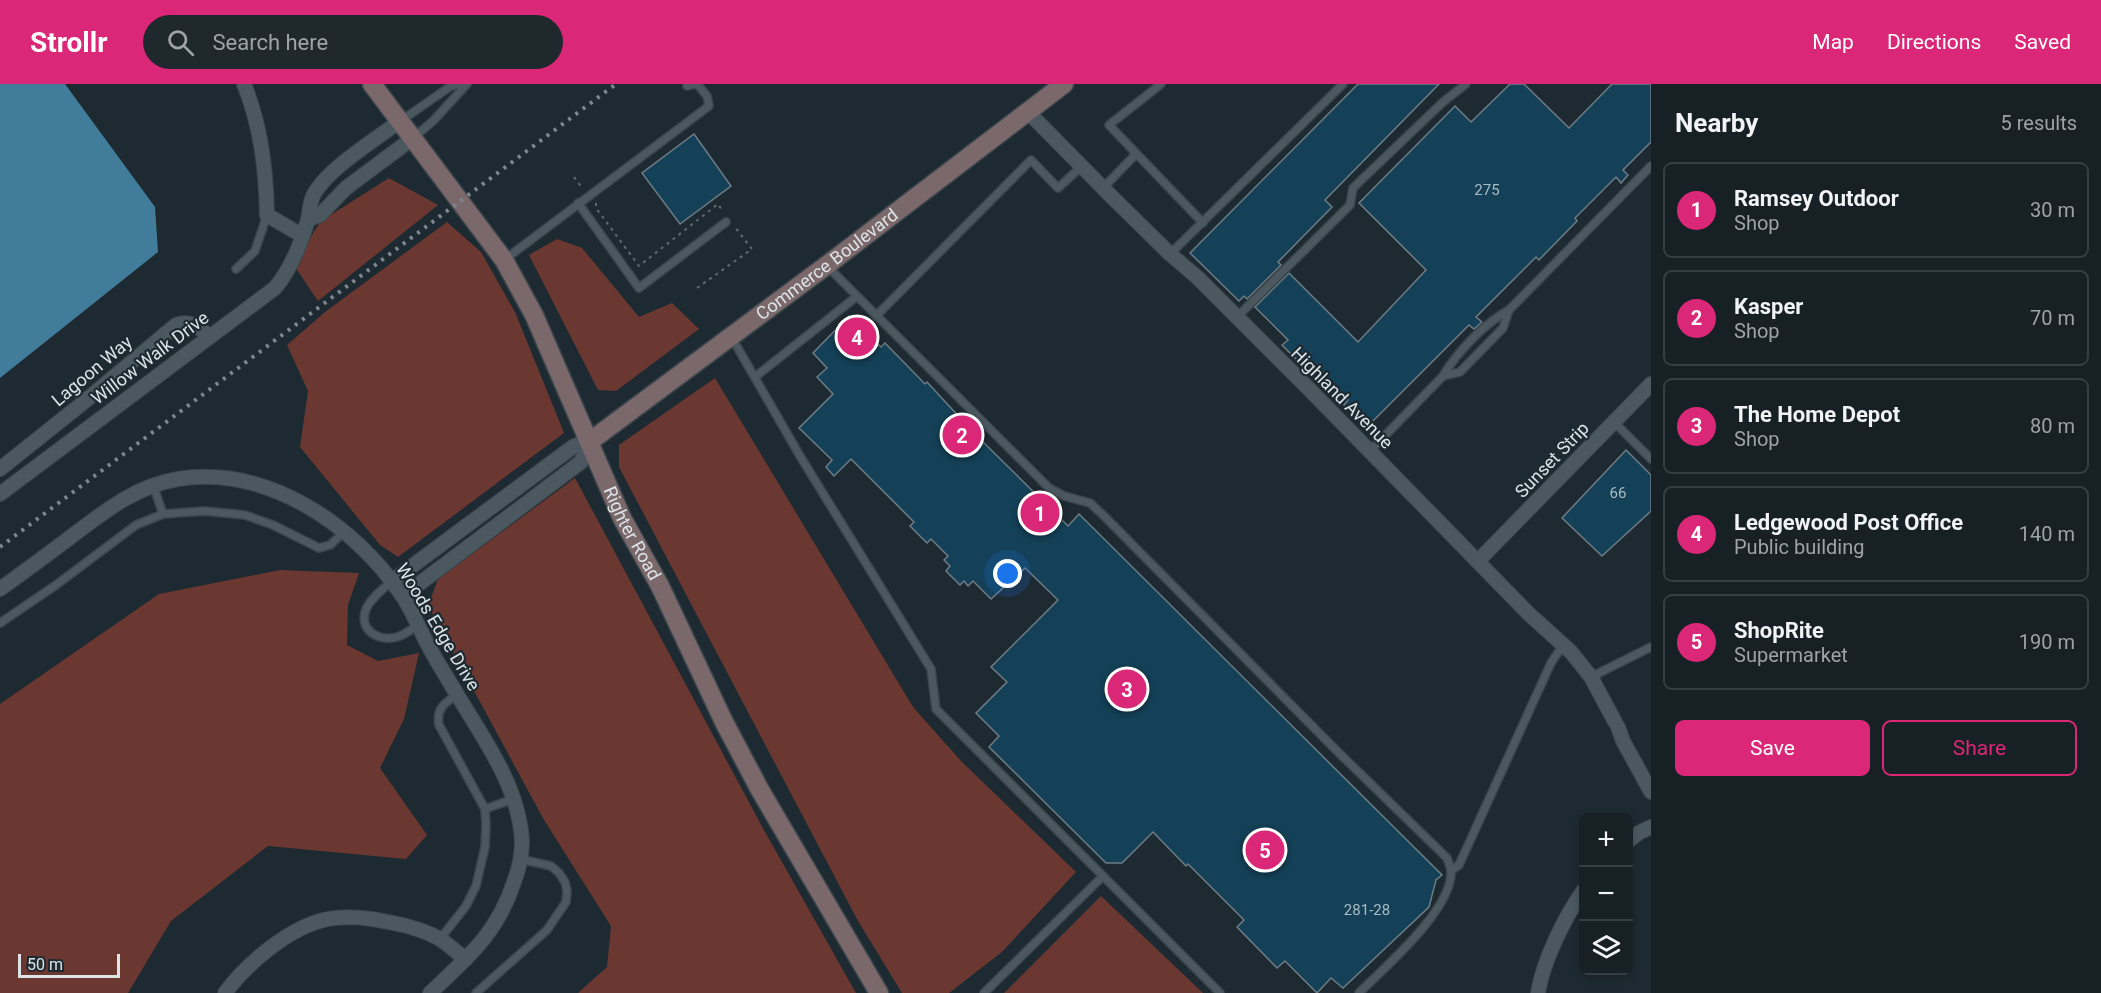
<!DOCTYPE html>
<meta charset="utf-8">
<style>
:root{--surface:#162025;--page:#1f282d;--text:#f1f3f6;--muted:#9ea3a7;--line:#353e42;--accent:#db2777}
body{margin:0;font-family:Roboto,sans-serif;background:var(--page);color:var(--text)}
.controls{position:absolute;right:18px;bottom:18px;display:grid;overflow:hidden;border-radius:9px;box-shadow:0 3px 9px #0003}
.controls button{width:54px;height:54px;display:grid;place-items:center;padding:0;border:0;border-bottom:2px solid var(--line);background:var(--surface);color:var(--text);font:30px sans-serif}
.scale{position:absolute;left:18px;bottom:15px;width:102px;box-sizing:border-box;padding-left:6px;border:3px solid #dce4e8;border-top:0;font-size:16px;line-height:21px;white-space:nowrap;color:#dce4e8;-webkit-text-stroke:4px #1e2a31;paint-order:stroke}
.you{position:absolute;left:1008px;top:490px;width:21px;height:21px;margin:-15px;border:4px solid #fff;border-radius:50%;background:#1a73e8;box-shadow:0 0 0 9px #1a73e833}
.badge{display:grid;place-items:center;width:39px;height:39px;border-radius:50%;background:var(--accent);color:#fff;font-size:20px;font-weight:700}
.pin{position:absolute;translate:-50% -50%;border:3px solid #fff;box-shadow:0 2px 6px #0006}
.list{margin:0;padding:0;list-style:none}
h2{display:flex;justify-content:space-between;align-items:center;height:78px;margin:0;padding:0 24px;font-size:26px}
h2 small{font-size:20px;font-weight:400;color:var(--muted)}
.list li{display:grid;grid-template-columns:39px 1fr auto;gap:18px;align-items:center;box-sizing:border-box;height:96px;margin:0 12px 12px;padding:0 12px;border:2px solid var(--line);border-radius:9px}
.list b{display:block;font-size:22px;white-space:nowrap}
.list p{margin:0;font-size:20px;white-space:nowrap;color:var(--muted)}
.list em{font-size:20px;font-style:normal;color:var(--muted)}
.actions{display:flex;gap:12px;padding:18px 24px}
.actions a{flex:1;padding:14px 0;border:2px solid var(--accent);border-radius:9px;text-align:center;font-size:21px;color:var(--accent)}
.actions .main{background:var(--accent);color:#fff}
.icon{flex:none;width:33px;height:33px;fill:none;stroke:currentColor;stroke-width:2;stroke-linecap:round;stroke-linejoin:round}
.map{position:relative;flex:none;width:1651px;height:909px;overflow:hidden}
header{display:flex;align-items:center;gap:36px;box-sizing:border-box;height:84px;padding:0 30px;background:var(--accent);color:#fff}
header strong{font-size:28px}
nav{display:flex;gap:33px;margin-inline-start:auto;font-size:21px}
.search{width:420px;height:54px;background:var(--page);display:flex;align-items:center;gap:15px;box-sizing:border-box;padding:0 21px;border-radius:33px;color:var(--muted);font-size:22px}
main{display:flex}
aside{flex:1;background:var(--surface)}
.map>svg:first-child{display:block}
.green{fill:#6b3731}
.water{fill:#427c9b}
.building{fill:#144157;stroke:#6e7c85;stroke-width:1.5}
.lines{fill:none;stroke-linecap:round;stroke-linejoin:round}
.lane-casing{stroke:#3b454b;stroke-width:10}
.street-casing{stroke:#3b454b;stroke-width:16}
.secondary-casing{stroke:#3b454b;stroke-width:21}
.path{stroke:#606b71;stroke-width:2;stroke-dasharray:3 4.5;stroke-linecap:butt}
.lane{stroke:#4b5860;stroke-width:7}
.street{stroke:#4b5860;stroke-width:14}
.secondary{stroke:#7b686a;stroke-width:18}
.rail{stroke:#7d878d;stroke-width:4;stroke-dasharray:3 6;stroke-linecap:butt}
.labels{text-anchor:middle;stroke-width:4.5;stroke-linejoin:round;paint-order:stroke}
.number-label{font-size:15px;fill:#aabbc4}
.street-label{font-size:18px;fill:#dce4e8;stroke:#1e2a31}
</style>
<header>
<strong>Strollr</strong>
<div class="search"><svg class="icon" aria-label="search" viewBox="0 0 24 24"><circle cx="10" cy="10" r="6"/><path d="M15 15l6 6"/></svg>Search here</div>
<nav><a>Map</a><a>Directions</a><a>Saved</a></nav>
</header>
<main>
<div class="map">
<svg width="1651" height="909" viewBox="0 0 1651 909">
<rect width="100%" height="100%" fill="#1e2a31"/>
<g class="green">
<path d="M389 94 438 121 318 217 293 180 321 137Z"/>
<path d="M447 138 481 168 515 228 564 349 398 473 380 461 300 363 308 307 287 261 325 228Z"/>
<path d="M557 155 582 164 639 233 672 219 699 245 616 307 598 306 529 171Z"/>
<path d="M715 294 913 623 961 677 1076 788 1002 868 949 909H902L858 837 619 383V361Z"/>
<path d="M575 394 765 748 856 909H578L607 883 611 842 544 736 428 522 438 495Z"/>
<path d="M280 486 359 489 348 521 347 561 378 577 419 569 404 635 380 684 427 751 406 775 268 762 171 837 128 909H0V620L159 510Z"/>
<path d="M1101 812 1203 909H1004Z"/>
</g>
<path class="water" d="M0 0H65L155 123 158 168 0 294Z"/>
<g class="building">
<path d="M1358 0H1439L1325 116 1332 123 1278 178 1281 181 1247 215 1244 212 1239 217 1190 169Z"/>
<path d="M1510 0H1524L1569 44 1612 0H1651V58L1623 86 1628 91 1621 99 1616 93 1575 134 1577 137 1539 176 1536 173 1476 233 1482 238 1474 245 1469 241 1366 344 1344 321 1348 316 1305 272 1299 278 1282 261 1288 256 1255 223 1289 189 1358 258 1426 186 1359 119 1455 22 1471 38Z"/>
<path d="M694 50 731 102 680 140 642 89Z"/>
<path d="M849 232 881 263 885 259 925 300 927 298 975 350 1068 442 1079 430 1442 791 1436 796 1429 823 1343 904 1331 894 1317 909 1285 877 1277 884 1237 843 1244 836 1188 780 1186 782 1153 748 1122 779H1106L989 663 999 652 976 629 1007 598 991 583 1058 516 1025 484 991 515 973 497 968 502 964 497 960 501 946 487 950 482 944 476 948 472 931 455 927 459 910 442 914 438 851 375 834 392 826 383 832 376 799 344 833 310 817 293 827 284 813 269Z"/>
<path d="M1626 366 1651 391V427L1602 472 1562 434Z"/>
</g>
<g class="lines">
<defs>
<g id="lane">
<path d="M1161 0 1109 41 1203 139"/>
<path d="M687 2 695 0"/>
<path d="M402 36 451 2 460 0"/>
<path d="M413 54 433 37 467 0"/>
<path d="M1103 104 1136 70"/>
<path d="M578 119 639 204 726 138"/>
<path d="M1170 170 1343 0"/>
<path d="M504 176 709 22 707 12 697 0"/>
<path d="M828 183 1049 404 1064 412 1090 419 1103 431 1338 668 1447 774C1448 778 1451 783 1451 787 1453 825 1385 883 1359 909"/>
<path d="M236 185 255 167 267 131"/>
<path d="M876 232 1031 76 1058 104 1081 83"/>
<path d="M1237 233 1350 121 1353 104 1443 18 1466 0"/>
<path d="M732 254 800 372 931 585 936 625 1220 909"/>
<path d="M1443 292 1460 288 1503 244 1509 226"/>
<path d="M755 293 856 213"/>
<path d="M1614 338 1651 375"/>
<path d="M1370 367 1443 292C1457 268 1485 239 1509 226L1651 82"/>
<path d="M153 401 163 430"/>
<path d="M392 497C383 505 371 514 366 525 358 546 378 558 397 553 404 551 411 545 418 542"/>
<path d="M0 539 56 501 136 441 163 430 205 427 245 431 273 441 319 464 330 461 344 448"/>
<path d="M1591 593 1651 563"/>
<path d="M485 725 513 715"/>
<path d="M1451 787 1459 781 1551 579 1563 561"/>
<path d="M440 855 466 822 476 802 485 763 486 741 485 725 439 641C436 625 444 619 457 611"/>
<path d="M476 909 547 846 566 818 567 807 565 798 559 789 551 782 520 775"/>
<path d="M984 909 1103 792"/>
</g>
<g id="street">
<path d="M244 0C261 42 266 85 267 131L303 152"/>
<path d="M1028 28 1110 111 1170 170 1198 194 1310 306 1529 530 1571 568 1591 593 1615 638"/>
<path d="M309 135 320 131 346 104 413 54"/>
<path d="M0 385 79 322 176 241C190 236 199 242 209 253"/>
<path d="M0 410 275 204C291 185 300 162 307 139 310 130 309 121 313 112 327 85 375 56 400 37"/>
<path d="M1478 477 1651 300"/>
<path d="M392 497 574 362 589 358"/>
<path d="M0 505C24 488 48 470 72 452 105 427 136 402 178 395 266 381 354 440 401 510 410 522 416 538 423 551 433 572 446 592 458 612 485 657 519 703 522 757 522 771 519 785 514 798 497 850 468 873 430 909"/>
<path d="M403 512 581 378 589 358"/>
<path d="M1618 643 1623 657 1651 708"/>
<path d="M1628 757 1640 748 1651 743"/>
<path d="M225 909C247 879 291 842 328 835 349 831 372 834 393 839 409 842 426 847 440 855 449 861 457 869 466 875"/>
<path d="M1538 909C1543 877 1565 832 1584 806"/>
</g>
<g id="secondary">
<path id="s1" d="M372 0 504 176 534 231 622 434 660 502 724 638 760 706 879 909"/>
<path id="s2" d="M589 358 827 181 1064 0"/>
</g>
</defs>
<use href="#lane" class="lane-casing"/>
<use href="#street" class="street-casing"/>
<use href="#secondary" class="secondary-casing"/>
<g class="path">
<path d="M574 93 582 104 583 103"/>
<path d="M596 119V124L639 182 718 120 723 128"/>
<path d="M697 204 752 165 734 142"/>
</g>
<use href="#lane" class="lane"/>
<use href="#street" class="street"/>
<use href="#secondary" class="secondary"/>
<path class="rail" d="M0 463 616 0"/>
</g>
<g class="labels">
<g class="number-label">
<text x="1487" y="111">275</text>
<text x="1618" y="414">66</text>
<text x="1367" y="831">281-28</text>
</g>
<g class="street-label">
<text dy="6" stroke="none"><textPath href="#s2" startOffset="297">Commerce Boulevard</textPath></text>
<text transform="translate(150 274) rotate(-37)" y="6">Willow Walk Drive</text>
<text transform="translate(92 287) rotate(-40)" y="6">Lagoon Way</text>
<text transform="translate(1342 314) rotate(45)" y="6">Highland Avenue</text>
<text transform="translate(1552 376) rotate(-46)" y="6">Sunset Strip</text>
<text dy="6" stroke="none"><textPath href="#s1" startOffset="522">Righter Road</textPath></text>
<text transform="translate(438 543) rotate(59)" y="6">Woods Edge Drive</text>
</g>
</g>
</svg>
<div class="controls">
<button>+</button>
<button>−</button>
<button><svg class="icon" aria-label="layers" viewBox="0 0 24 24"><path d="M12 4l9 5-9 5-9-5zM3 14l9 5 9-5"/></svg></button>
</div>
<div class="scale">50 m</div>
<div class="you"></div>
<div class="pin badge" style="left:1040px;top:429px">1</div>
<div class="pin badge" style="left:962px;top:351px">2</div>
<div class="pin badge" style="left:1127px;top:605px">3</div>
<div class="pin badge" style="left:857px;top:253px">4</div>
<div class="pin badge" style="left:1265px;top:766px">5</div>
</div>
<aside>
<h2>Nearby<small>5 results</small></h2>
<ul class="list">
<li><span class="badge">1</span><div><b>Ramsey Outdoor</b><p>Shop</p></div><em>30 m</em></li>
<li><span class="badge">2</span><div><b>Kasper</b><p>Shop</p></div><em>70 m</em></li>
<li><span class="badge">3</span><div><b>The Home Depot</b><p>Shop</p></div><em>80 m</em></li>
<li><span class="badge">4</span><div><b>Ledgewood Post Office</b><p>Public building</p></div><em>140 m</em></li>
<li><span class="badge">5</span><div><b>ShopRite</b><p>Supermarket</p></div><em>190 m</em></li>
</ul>
<div class="actions"><a class="main">Save</a><a>Share</a></div>
</aside>
</main>
